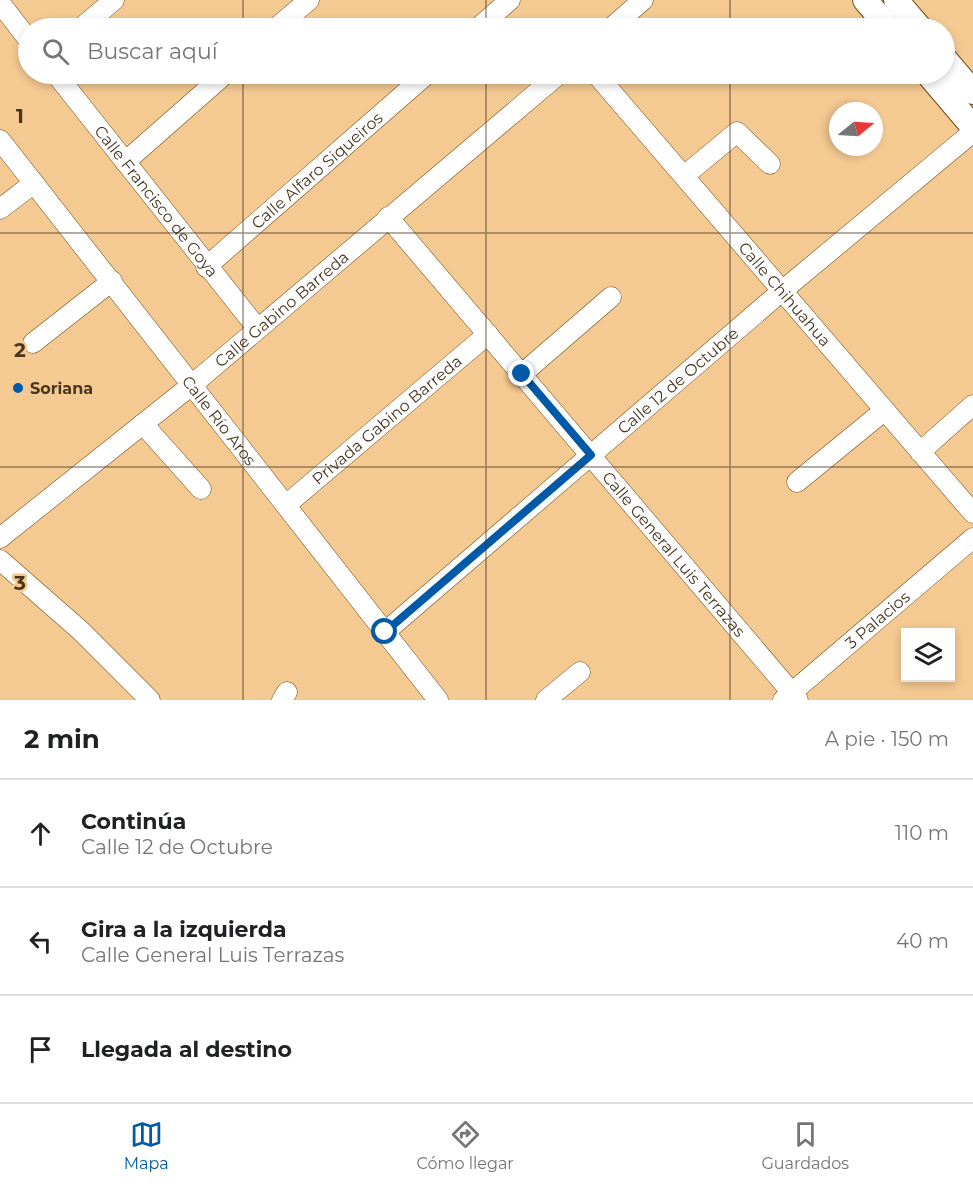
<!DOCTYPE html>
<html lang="es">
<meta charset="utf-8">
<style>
:root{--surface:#fff;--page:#f6f6f6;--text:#202124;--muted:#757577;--line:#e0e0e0;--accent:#005aa7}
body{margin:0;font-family:Montserrat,sans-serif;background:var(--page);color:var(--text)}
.controls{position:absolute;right:18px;bottom:18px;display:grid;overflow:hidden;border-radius:0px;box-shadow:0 3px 9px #0003}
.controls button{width:54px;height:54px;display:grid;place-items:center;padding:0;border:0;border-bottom:2px solid var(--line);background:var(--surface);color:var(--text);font:30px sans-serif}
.compass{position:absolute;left:829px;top:102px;width:54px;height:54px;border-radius:50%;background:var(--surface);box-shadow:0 3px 9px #0003;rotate:72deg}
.stop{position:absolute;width:18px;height:18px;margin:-14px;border:4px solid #005aa7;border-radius:50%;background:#fff}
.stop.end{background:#005aa7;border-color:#fff;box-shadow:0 2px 6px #0008}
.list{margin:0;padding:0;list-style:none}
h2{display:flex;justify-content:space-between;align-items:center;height:78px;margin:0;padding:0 24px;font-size:26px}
h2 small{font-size:20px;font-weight:400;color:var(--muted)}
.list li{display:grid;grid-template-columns:39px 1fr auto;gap:18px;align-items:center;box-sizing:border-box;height:108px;padding:0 24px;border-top:2px solid var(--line)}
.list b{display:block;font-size:22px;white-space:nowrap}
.list p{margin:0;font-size:20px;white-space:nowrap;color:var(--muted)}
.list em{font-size:20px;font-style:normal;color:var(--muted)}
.icon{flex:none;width:33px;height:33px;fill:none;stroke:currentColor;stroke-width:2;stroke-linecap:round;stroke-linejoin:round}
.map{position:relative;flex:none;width:973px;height:700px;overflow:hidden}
.search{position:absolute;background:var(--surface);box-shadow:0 3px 9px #0003;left:18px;right:18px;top:18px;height:66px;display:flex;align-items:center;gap:15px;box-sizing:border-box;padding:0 21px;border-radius:33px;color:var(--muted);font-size:22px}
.sheet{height:402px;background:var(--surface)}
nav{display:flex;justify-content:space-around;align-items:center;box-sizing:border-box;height:84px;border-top:2px solid var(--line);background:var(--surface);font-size:16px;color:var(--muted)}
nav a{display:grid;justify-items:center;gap:3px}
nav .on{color:var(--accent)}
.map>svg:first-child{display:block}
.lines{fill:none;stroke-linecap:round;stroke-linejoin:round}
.minor-casing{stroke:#704b10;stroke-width:21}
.major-casing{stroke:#704b10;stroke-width:26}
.minor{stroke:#fff;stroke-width:20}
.major{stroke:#fff;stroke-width:24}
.route{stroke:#005aa7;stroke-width:8}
.grid{fill:none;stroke:#483620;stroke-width:1.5;stroke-opacity:0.55}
.poi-dot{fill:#005aa7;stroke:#f4c992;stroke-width:2}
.labels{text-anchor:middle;stroke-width:5;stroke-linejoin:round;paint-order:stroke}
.street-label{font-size:16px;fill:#483620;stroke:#f4c992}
.poi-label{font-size:16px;font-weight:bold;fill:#483620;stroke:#f4c992;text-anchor:start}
.grid-label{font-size:20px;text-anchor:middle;font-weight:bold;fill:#483620;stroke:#f4c992;stroke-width:5;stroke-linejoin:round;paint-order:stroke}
</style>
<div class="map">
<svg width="973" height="700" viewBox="0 0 973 700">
<rect width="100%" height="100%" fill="#f4c992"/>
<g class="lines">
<defs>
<g id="minor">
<path d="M0 3 28 39"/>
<path d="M81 28 114 0"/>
<path d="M276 28 309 0"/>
<path d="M478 28 510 0"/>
<path d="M611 28 643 0"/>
<path id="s1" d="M56 74 257 328"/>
<path id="s2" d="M596 74 973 513"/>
<path id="s3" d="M0 140 438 700"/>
<path d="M125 162 225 74"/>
<path d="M684 176 737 132 770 164"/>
<path d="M0 209 34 183"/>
<path id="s4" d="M388 217 798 700"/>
<path id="s5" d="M206 267 427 74"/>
<path d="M33 343 112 281"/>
<path d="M522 374 611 297"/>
<path d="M143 424 201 489"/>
<path d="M920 452 973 405"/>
<path d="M797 482 885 410"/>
<path id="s6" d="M286 505 488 334"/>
<path id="s7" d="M0 538 193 384 559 74"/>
<path d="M0 560 81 631 150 700"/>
<path id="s8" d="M385 632 782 291 973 132"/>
<path d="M282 700 287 692"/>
<path d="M546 700 580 672"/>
<path id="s9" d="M783 700 973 538"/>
</g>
<g id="major">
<path d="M865 0 889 28"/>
<path d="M896 0 920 28"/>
<path d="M944 58 973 92"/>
<path d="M928 74 973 127"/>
</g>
</defs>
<use href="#minor" class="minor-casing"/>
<use href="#major" class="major-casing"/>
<use href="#minor" class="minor"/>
<use href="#major" class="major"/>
</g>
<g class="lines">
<path class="route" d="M385 632 591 455 522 374"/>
</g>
<path class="grid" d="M243 0V28M486 0V28M730 0V28M243 74V700M486 74V700M730 74V700M0 233H973M0 467H973"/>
<circle class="poi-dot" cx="18" cy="388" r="6"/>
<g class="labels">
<g class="street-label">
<text dy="6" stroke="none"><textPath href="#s5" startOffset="147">Calle Alfaro Siqueiros</textPath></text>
<text dy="6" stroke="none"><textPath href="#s1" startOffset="162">Calle Francisco de Goya</textPath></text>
<text dy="6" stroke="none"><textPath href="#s2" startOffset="290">Calle Chihuahua</textPath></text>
<text dy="6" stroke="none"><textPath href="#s7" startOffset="363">Calle Gabino Barreda</textPath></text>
<text dy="6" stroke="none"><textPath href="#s8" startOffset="386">Calle 12 de Octubre</textPath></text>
<text dy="6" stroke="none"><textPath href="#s3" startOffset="356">Calle Río Aros</textPath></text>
<text dy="6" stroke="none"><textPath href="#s6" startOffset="132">Privada Gabino Barreda</textPath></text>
<text dy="6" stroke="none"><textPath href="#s4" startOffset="442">Calle General Luis Terrazas</textPath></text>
<text dy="6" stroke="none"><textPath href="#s9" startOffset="124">3 Palacios</textPath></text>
</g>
<g class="poi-label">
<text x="30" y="394">Soriana</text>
</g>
</g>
<g class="grid-label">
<text x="20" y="123">1</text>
<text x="20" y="357">2</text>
<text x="20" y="590">3</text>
</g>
</svg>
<div class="controls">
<button><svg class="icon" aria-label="layers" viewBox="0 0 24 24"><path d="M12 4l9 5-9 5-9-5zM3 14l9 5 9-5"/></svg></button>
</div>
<svg class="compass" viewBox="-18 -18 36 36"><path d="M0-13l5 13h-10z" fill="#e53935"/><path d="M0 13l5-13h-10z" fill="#757577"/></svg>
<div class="stop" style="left:385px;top:632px"></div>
<div class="stop end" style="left:522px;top:374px"></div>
<div class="search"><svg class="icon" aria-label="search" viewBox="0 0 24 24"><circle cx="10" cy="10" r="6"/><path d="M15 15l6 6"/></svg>Buscar aquí</div>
</div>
<section class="sheet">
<h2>2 min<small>A pie · 150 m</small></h2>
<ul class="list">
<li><svg class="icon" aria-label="ahead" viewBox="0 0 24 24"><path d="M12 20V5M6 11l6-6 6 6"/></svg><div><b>Continúa</b><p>Calle 12 de Octubre</p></div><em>110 m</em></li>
<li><svg class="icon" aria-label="left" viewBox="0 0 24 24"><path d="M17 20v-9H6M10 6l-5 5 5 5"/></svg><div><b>Gira a la izquierda</b><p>Calle General Luis Terrazas</p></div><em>40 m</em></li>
<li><svg class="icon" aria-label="arrive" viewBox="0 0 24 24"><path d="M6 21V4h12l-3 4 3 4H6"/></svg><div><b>Llegada al destino</b></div></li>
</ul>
</section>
<nav>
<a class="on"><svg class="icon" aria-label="map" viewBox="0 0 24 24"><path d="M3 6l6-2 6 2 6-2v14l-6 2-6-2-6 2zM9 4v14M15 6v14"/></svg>Mapa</a>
<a><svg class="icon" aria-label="directions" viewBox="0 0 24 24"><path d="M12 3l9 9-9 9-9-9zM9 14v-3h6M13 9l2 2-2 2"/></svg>Cómo llegar</a>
<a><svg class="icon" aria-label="saved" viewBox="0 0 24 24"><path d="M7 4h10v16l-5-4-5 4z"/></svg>Guardados</a>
</nav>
